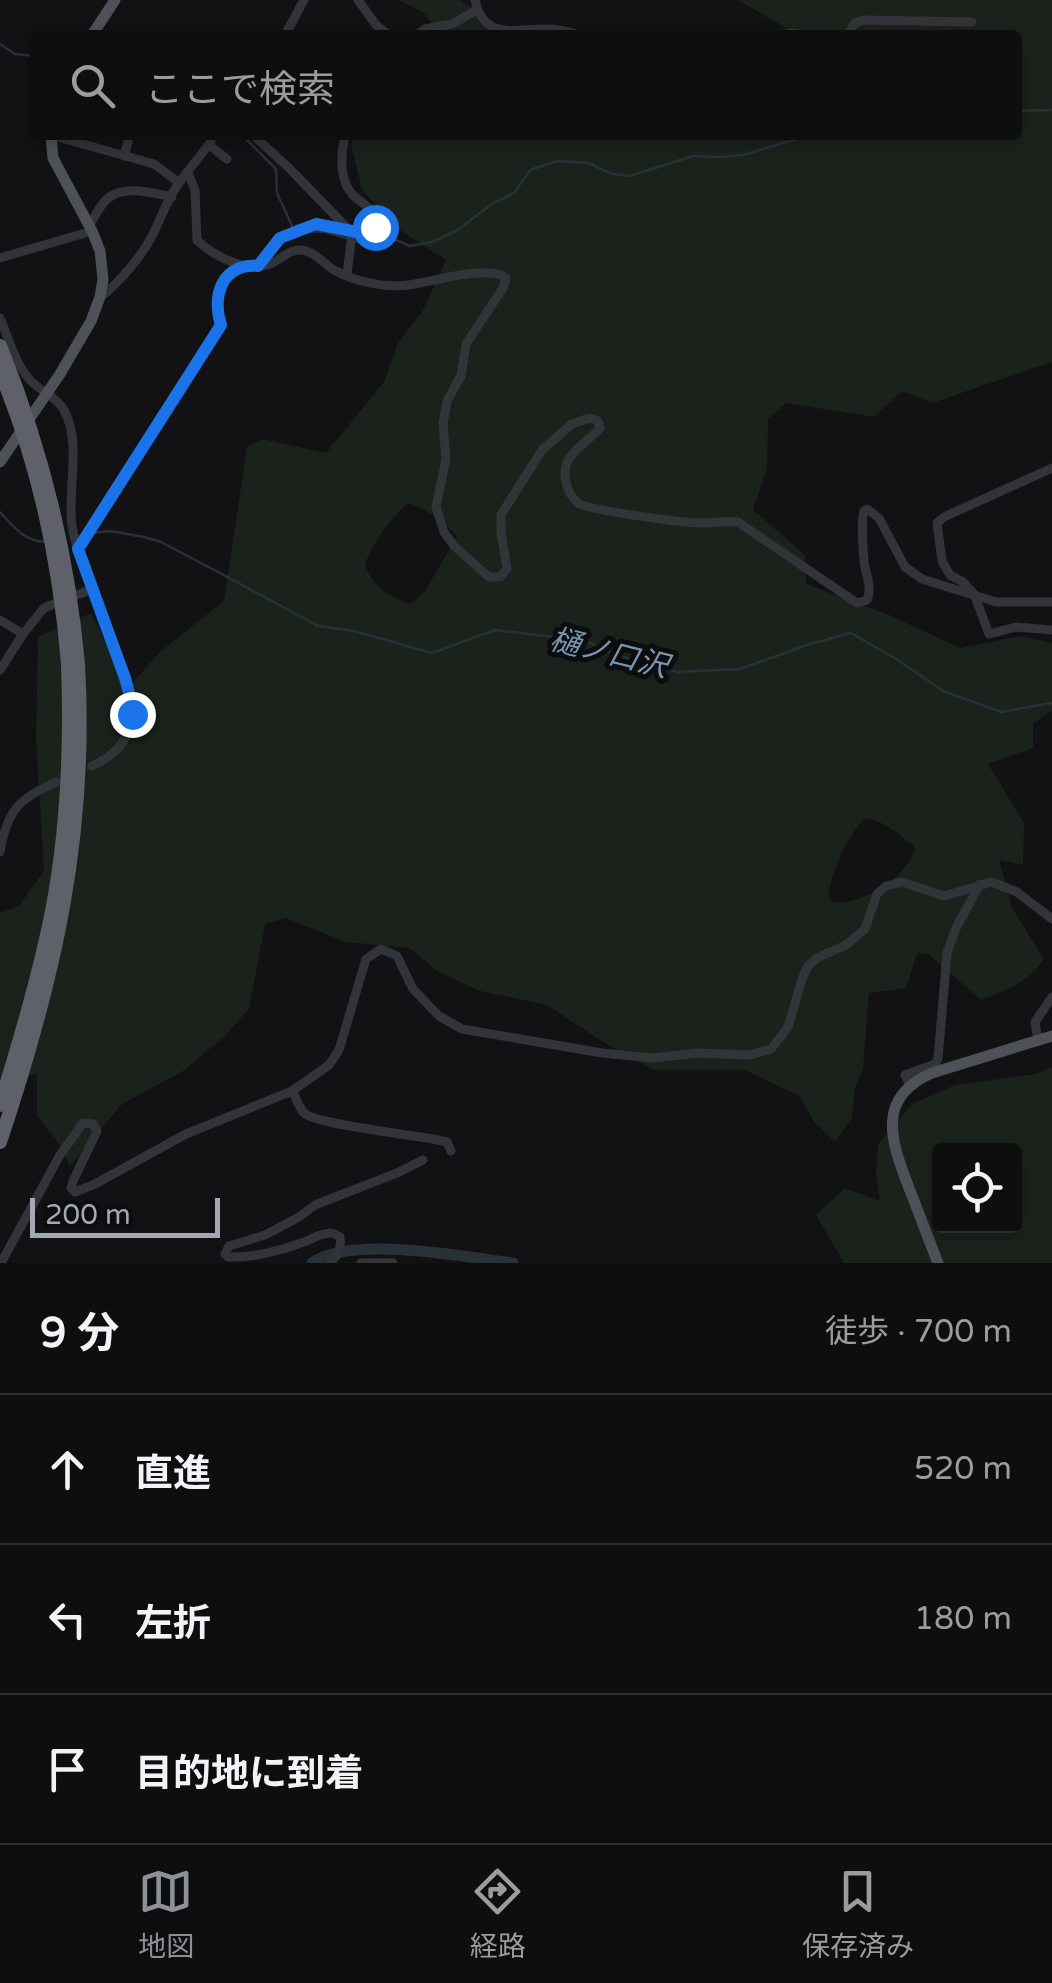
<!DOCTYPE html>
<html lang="ja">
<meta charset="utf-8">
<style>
:root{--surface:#0e0e0f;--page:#171718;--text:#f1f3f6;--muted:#9b9c9e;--line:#2e2e2f;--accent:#8c9099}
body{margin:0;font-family:"Varela Round","Noto Sans JP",sans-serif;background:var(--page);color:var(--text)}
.controls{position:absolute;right:30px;bottom:30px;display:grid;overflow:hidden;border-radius:10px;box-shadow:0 5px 15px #0003}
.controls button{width:90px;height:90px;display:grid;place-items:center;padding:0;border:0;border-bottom:2px solid var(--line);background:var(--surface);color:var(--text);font:50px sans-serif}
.scale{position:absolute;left:30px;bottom:25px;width:190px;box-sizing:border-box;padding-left:10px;border:5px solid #a3a8b5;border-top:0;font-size:28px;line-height:35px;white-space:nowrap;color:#a3a8b5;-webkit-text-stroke:8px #0d0d0f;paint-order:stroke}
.stop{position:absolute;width:30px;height:30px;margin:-22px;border:8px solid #1a73e8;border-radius:50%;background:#fff}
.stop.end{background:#1a73e8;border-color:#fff;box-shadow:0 2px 10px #0008}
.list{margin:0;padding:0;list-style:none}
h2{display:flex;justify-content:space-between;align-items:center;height:130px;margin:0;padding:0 40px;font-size:42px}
h2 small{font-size:32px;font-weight:400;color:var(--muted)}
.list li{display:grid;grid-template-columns:65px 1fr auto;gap:30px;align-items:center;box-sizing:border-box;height:150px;padding:0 40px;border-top:2px solid var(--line)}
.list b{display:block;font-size:38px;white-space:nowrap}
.list em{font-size:32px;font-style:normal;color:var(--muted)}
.icon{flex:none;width:55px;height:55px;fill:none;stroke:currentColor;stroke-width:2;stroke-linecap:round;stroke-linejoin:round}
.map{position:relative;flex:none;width:1052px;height:1263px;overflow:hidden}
.search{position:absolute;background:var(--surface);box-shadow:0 5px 15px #0003;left:30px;right:30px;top:30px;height:110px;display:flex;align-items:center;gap:25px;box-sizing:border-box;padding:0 35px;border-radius:10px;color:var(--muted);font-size:38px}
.sheet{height:580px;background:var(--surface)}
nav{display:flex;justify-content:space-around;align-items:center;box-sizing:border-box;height:140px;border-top:2px solid var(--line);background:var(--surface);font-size:28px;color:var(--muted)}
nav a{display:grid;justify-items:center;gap:5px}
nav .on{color:var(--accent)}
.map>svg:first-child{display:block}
.green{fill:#1a221b;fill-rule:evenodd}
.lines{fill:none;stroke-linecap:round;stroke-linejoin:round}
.stream{stroke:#283138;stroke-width:2.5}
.river{stroke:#283138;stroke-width:11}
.minor{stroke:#333439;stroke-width:9}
.major{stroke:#4f5158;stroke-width:11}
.highway{stroke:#5f616a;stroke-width:14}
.highway-bridge{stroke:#5f616a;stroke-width:14}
.route{stroke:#1a73e8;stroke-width:12}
.labels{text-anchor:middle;stroke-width:10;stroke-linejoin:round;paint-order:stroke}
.water-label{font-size:30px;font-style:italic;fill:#7796b2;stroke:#0d0d0f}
</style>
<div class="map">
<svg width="1052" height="1263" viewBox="0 0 1052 1263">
<rect width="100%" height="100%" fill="#121214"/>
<g class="green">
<path d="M399 0H460L511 35H440L424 13Z"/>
<path d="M738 0H1052V362L932 403 902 391 874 417 786 403 768 419 767 468 753 510 805 555 806 584 889 615 960 648 1021 636 1052 643V710L1033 724V748L988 764 1024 823 1023 865 999 860 1012 908 1044 959C1028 981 1007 993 980 999L928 954 917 953 906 988 869 993 863 1069 855 1088 852 1118 835 1142 814 1122 799 1096 745 1070H654L603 1042 547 1005 480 991 439 972 409 948 346 942 286 918 265 924 249 1009 225 1036 183 1071 122 1104 70 1166 56 1139 37 1116V1073L0 1085V913L19 906 44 871 36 739 38 637 91 613 128 688 160 652 224 601 247 447 262 439 326 453 384 382 398 343 422 312 446 260 400 230 362 190 351 144 357 135H1017V35H781L786 28ZM408 503C427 509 444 522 457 536L425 591 411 604C391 599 370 584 365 564 374 542 390 518 408 503ZM865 818C883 820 901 836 915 847V851C901 880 868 902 835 903L829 898 828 894C834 868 846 838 865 818Z"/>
<path d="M1052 1067V1263H844L816 1215 845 1188 880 1201 876 1174 878 1144 912 1104 955 1085 1037 1074ZM940 1150H1014V1226H940Z"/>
</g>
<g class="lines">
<g class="stream">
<path d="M0 44 15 54 35 56"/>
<path d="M1017 111 1052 110"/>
<path d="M242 135 276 169 277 193 293 228"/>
<path d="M305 231 325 232 346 238"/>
<path d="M353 241C365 244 373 240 384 235L410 246 432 242 458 230 490 205 514 193 530 170 557 161 589 163 612 174 630 176 693 156 721 157 743 155 810 135"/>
<path d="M0 512C13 526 24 541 44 542"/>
<path d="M91 533 110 531 144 537 161 542 218 572 318 626 354 631 432 653 495 630 586 641 616 655 678 672 740 669 810 644 851 633 898 660 943 691 1001 712 1052 703"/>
</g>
<path class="river" d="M312 1263C352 1235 465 1257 513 1263"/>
<g class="minor">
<path d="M358 0 376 25 389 35"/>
<path d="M475 0C484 42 517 28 548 29 559 29 569 32 580 35"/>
<path d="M285 35 304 0"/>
<path d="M417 35 425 29 452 24 477 10"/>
<path d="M781 35 793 33 805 35"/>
<path d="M847 35 855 23 863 20 972 22"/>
<path d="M59 135 58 137 154 164 178 182"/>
<path d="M253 135 290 169 350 231"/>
<path d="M209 145 227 159"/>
<path d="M124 156 130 135"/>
<path d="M188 173 195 190 197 240C212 255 244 272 267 265 279 262 288 249 301 250 314 251 324 264 334 270 356 282 384 288 409 285 432 282 488 264 506 278L503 288 466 344 461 376 447 401 443 424 446 459 436 507 444 532 454 546 489 577H500L507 569 501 532V515L542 450 572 424 589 418 598 421 600 428C591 439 574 448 568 461 561 474 567 494 578 503 587 510 684 523 700 523 713 523 725 520 738 522L857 603 867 600C873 586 865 575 864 560 863 549 861 519 864 511L867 509 879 518 905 567 922 579 996 602H1052"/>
<path d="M89 226C94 218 100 205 107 199 124 184 153 193 172 197"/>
<path d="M0 258 92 231"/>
<path d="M258 266C275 245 283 230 312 225 327 222 372 247 376 224 379 210 360 203 353 195 339 181 340 152 346 135"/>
<path d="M347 275 352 233"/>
<path d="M100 297C117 286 143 254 152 236 161 219 166 201 177 186 188 169 204 153 215 135"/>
<path d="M0 318C9 339 15 364 30 380 40 391 58 398 64 410 82 443 67 490 72 525 74 542 81 559 87 576 97 602 107 629 117 655 124 674 133 694 132 714 131 740 114 756 92 766"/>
<path d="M1052 468 944 517 937 523 942 561 950 575 963 582 974 594 989 634 1016 627 1052 630"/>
<path d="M77 549 221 325C210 292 219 281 247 265"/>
<path d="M0 620 23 634"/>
<path d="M0 670 23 634 44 608 92 589"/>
<path d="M0 852C7 811 18 799 56 782"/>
<path d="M1038 1040 1035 1022 1052 997"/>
<path d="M910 1086 905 1075 935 1064 938 1059 947 953 956 928 980 884"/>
<path d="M292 1091C296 1097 299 1108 304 1113 315 1124 412 1135 433 1139L447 1142 451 1151"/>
<path d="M1 1263 60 1155 83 1123 93 1124 97 1131 73 1181 71 1188 75 1192 95 1184 186 1134 292 1091 329 1065 339 1050 366 959 381 949 397 956 413 989 439 1016 462 1029 602 1053 653 1058 697 1053 750 1055 771 1049 788 1027 802 979 808 966 817 958 846 945 865 929 877 894 886 886 902 882 944 896 992 882 1017 892 1052 919"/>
<path d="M330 1263C338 1255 342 1248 340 1237 333 1233 333 1232 325 1234 316 1235 309 1241 301 1243 280 1251 251 1258 228 1257L225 1254 229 1246 265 1235 299 1217 315 1205 397 1173 423 1160"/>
<path d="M361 1263H393"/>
</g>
<g class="major">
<path d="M92 35 115 0"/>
<path d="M0 462 60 374 91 321 100 297 103 279 100 251 92 231 53 158 51 135"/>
<path d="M938 1263C928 1238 919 1213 909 1188 892 1143 874 1098 932 1073L1052 1036"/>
</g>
<g class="highway">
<path d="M0 1105C20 1041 39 977 52 911 68 829 71 747 68 664"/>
<path d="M0 1142C54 981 88 835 78 664"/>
</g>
<g class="highway-bridge">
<path d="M0 346C42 449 68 553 78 664"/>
<path d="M0 371C39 465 60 564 68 664"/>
</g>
</g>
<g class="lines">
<path class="route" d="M132 714 131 700 125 678 78 549 221 325C212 295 222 263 258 266L280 238 316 224 367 234 375 227"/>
</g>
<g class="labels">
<g class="water-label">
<text transform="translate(609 653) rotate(14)" y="10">樋ノ口沢</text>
</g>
</g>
</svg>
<div class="controls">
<button><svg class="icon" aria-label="locate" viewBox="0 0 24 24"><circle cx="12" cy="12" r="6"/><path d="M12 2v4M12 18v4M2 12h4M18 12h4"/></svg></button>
</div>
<div class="scale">200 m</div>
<div class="stop" style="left:375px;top:227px"></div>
<div class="stop end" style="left:132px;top:714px"></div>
<div class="search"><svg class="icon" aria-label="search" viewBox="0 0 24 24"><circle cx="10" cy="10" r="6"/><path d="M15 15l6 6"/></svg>ここで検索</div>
</div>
<section class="sheet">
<h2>9 分<small>徒歩 · 700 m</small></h2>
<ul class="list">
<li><svg class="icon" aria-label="ahead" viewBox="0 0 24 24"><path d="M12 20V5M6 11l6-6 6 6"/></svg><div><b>直進</b></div><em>520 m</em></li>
<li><svg class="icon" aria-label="left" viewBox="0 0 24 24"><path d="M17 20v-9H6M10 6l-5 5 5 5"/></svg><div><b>左折</b></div><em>180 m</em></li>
<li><svg class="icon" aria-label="arrive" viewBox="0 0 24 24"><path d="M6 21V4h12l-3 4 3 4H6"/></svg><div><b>目的地に到着</b></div></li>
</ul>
</section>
<nav>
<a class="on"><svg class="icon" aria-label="map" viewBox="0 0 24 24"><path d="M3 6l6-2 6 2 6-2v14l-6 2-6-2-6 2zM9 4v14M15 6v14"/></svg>地図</a>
<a><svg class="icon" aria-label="directions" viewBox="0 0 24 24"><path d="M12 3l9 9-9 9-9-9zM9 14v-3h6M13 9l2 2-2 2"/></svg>経路</a>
<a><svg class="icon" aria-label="saved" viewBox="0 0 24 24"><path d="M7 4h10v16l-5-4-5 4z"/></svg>保存済み</a>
</nav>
